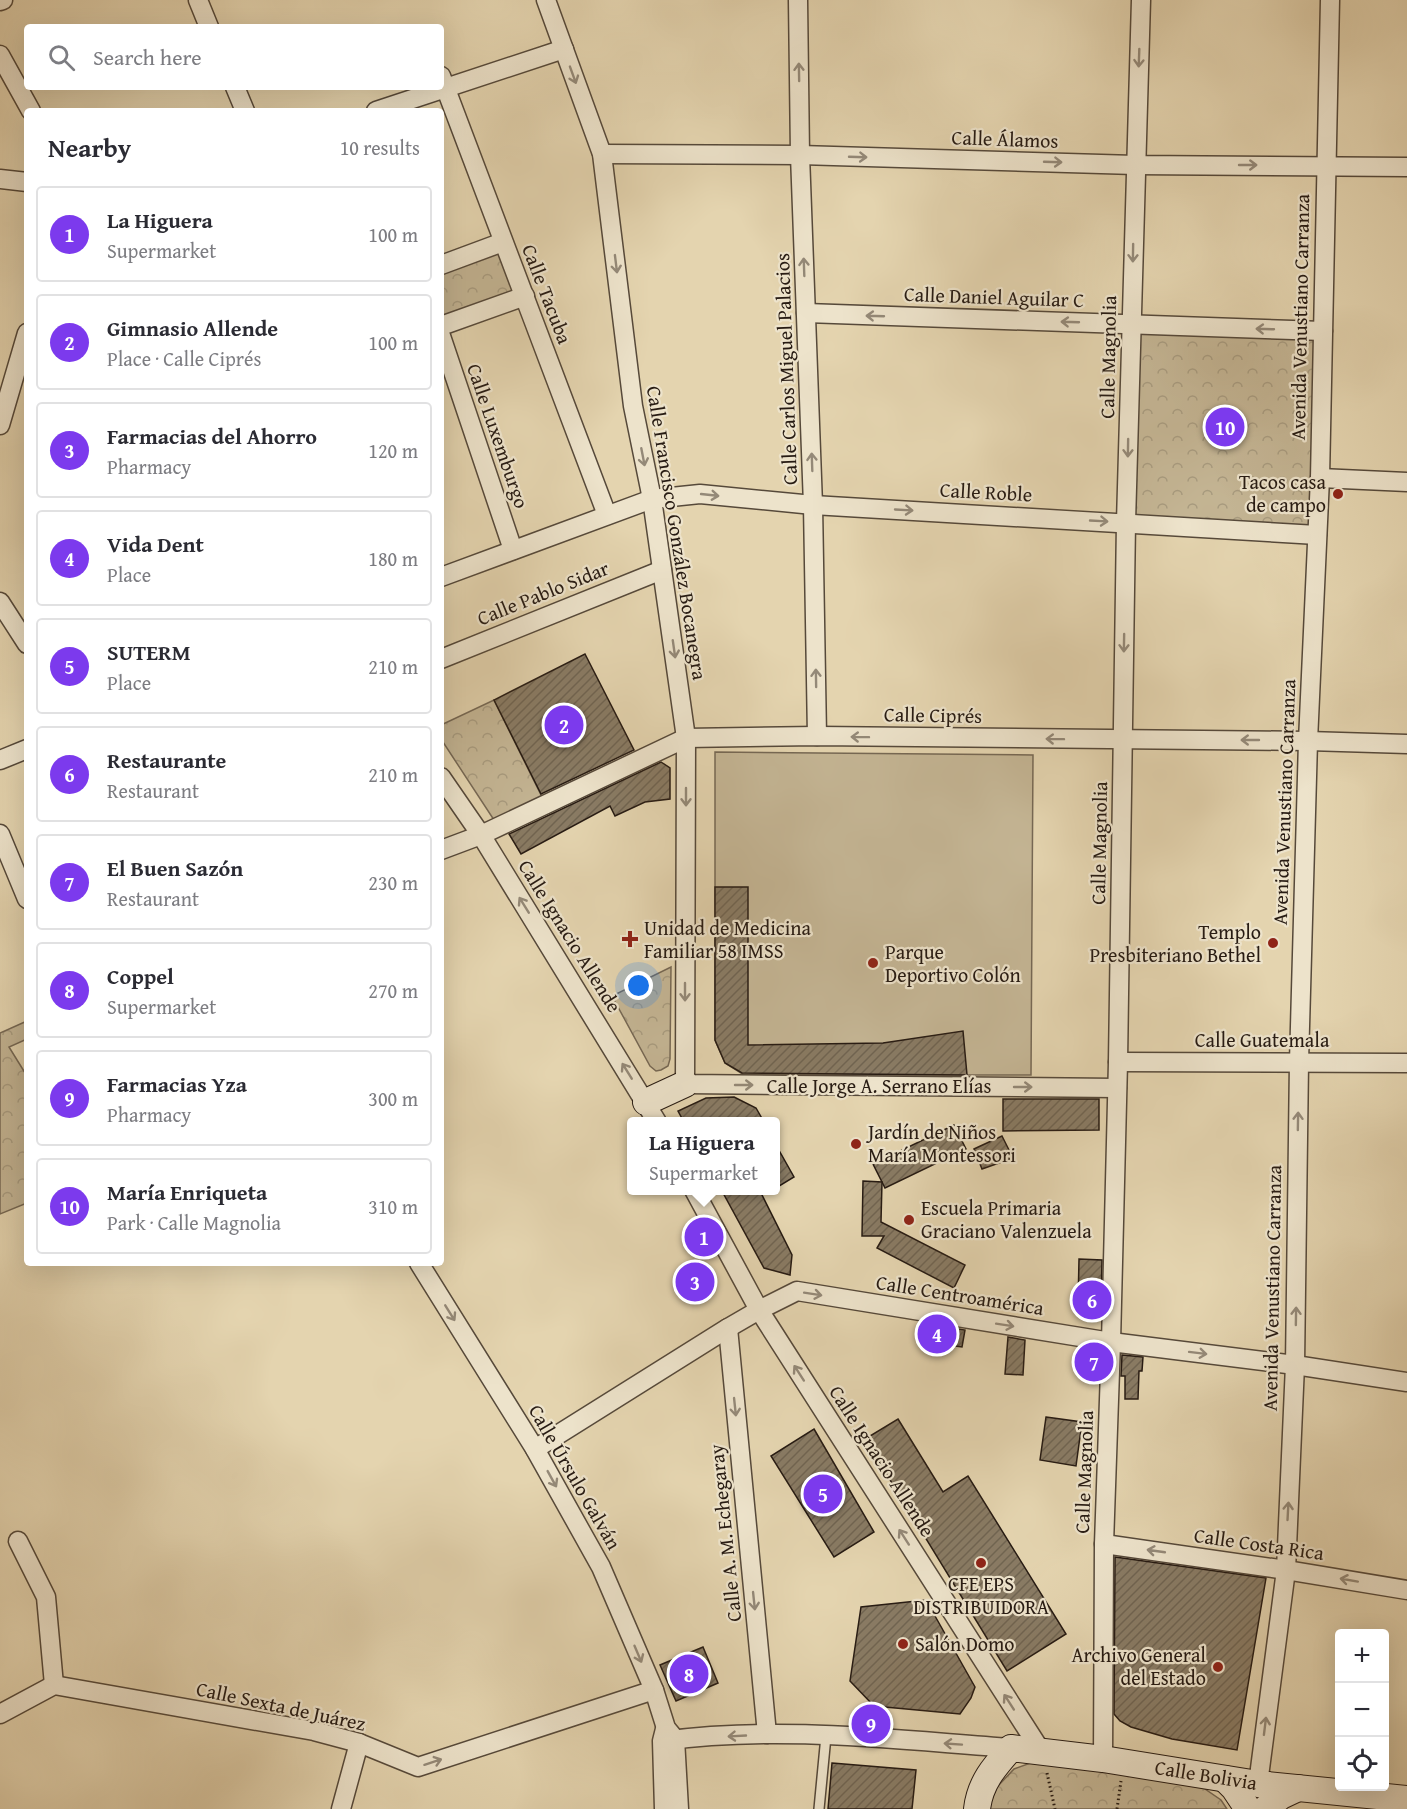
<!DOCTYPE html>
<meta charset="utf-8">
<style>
:root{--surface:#fff;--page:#f7f7f7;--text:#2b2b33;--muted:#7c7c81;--line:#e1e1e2;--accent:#7c3aed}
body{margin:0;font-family:"Gentium Book Plus",serif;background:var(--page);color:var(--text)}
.controls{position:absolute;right:18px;bottom:18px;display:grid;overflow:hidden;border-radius:6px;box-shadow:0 6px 24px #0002}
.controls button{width:54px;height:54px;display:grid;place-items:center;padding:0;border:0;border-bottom:2px solid var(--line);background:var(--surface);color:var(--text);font:30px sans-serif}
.you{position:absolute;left:639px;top:986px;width:21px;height:21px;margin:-15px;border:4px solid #fff;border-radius:50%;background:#1a73e8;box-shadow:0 0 0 9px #1a73e833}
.badge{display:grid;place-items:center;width:39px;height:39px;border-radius:50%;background:var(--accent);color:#fff;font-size:20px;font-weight:700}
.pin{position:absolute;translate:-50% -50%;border:3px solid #fff;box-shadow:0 2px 6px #0006}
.popup{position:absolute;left:627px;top:1117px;width:153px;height:78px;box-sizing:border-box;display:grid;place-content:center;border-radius:6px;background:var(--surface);filter:drop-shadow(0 2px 4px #0005);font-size:20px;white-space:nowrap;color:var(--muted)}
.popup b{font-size:22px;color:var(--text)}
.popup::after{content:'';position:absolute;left:50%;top:100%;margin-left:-12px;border:12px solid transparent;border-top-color:var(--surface)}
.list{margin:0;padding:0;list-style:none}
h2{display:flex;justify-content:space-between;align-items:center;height:78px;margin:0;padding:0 24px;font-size:26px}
h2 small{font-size:20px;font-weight:400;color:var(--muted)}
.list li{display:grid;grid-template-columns:39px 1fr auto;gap:18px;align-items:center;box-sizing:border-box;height:96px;margin:0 12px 12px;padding:0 12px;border:2px solid var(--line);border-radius:6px}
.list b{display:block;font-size:22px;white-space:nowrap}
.list p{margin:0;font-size:20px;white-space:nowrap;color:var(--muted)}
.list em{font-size:20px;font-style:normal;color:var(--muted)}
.icon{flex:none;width:33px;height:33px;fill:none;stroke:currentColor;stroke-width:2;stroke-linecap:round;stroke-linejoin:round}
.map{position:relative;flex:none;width:1407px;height:1809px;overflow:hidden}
.search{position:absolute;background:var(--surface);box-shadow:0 6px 24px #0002;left:24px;top:24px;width:420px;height:66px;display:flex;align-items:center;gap:15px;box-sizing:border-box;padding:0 21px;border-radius:6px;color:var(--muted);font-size:22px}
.panel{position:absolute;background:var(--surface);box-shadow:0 6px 24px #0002;left:24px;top:108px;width:420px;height:1158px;border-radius:6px}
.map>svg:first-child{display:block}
.grass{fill:#c4b594;stroke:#766854;stroke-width:1.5}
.park{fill:url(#park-crowns);stroke:#766854;stroke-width:1.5}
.building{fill:url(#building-hatch);stroke:#271b13;stroke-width:1.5}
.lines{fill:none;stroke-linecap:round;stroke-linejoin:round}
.lane-casing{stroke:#56493a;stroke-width:12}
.street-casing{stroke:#56493a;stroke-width:21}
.secondary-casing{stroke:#271b13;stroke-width:28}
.path{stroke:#271b13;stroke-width:3;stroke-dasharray:1.5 3;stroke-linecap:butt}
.lane{stroke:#ede3cb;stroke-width:9}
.street{stroke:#ede3cb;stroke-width:18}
.secondary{stroke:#ede3cb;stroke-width:26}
.oneway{stroke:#948978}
.poi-dot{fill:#8f2418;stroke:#ede3cb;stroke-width:2}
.labels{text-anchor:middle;stroke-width:4.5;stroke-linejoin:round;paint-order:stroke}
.street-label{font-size:20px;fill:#271b13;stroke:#ede3cb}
.poi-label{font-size:20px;fill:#271b13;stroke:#ede3cb;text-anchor:start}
</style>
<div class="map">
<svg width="1407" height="1809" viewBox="0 0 1407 1809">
<defs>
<pattern id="park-crowns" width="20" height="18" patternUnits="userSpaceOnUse" patternTransform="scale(1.5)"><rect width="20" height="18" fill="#c4b594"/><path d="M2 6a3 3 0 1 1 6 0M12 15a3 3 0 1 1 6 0" fill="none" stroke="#a89b7f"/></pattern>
<pattern id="building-hatch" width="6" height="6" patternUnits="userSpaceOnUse" patternTransform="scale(1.5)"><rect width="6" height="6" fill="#897b64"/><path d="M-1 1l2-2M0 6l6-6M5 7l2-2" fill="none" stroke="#706451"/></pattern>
</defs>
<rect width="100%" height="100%" fill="#e4d4af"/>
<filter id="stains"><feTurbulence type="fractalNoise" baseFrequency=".00333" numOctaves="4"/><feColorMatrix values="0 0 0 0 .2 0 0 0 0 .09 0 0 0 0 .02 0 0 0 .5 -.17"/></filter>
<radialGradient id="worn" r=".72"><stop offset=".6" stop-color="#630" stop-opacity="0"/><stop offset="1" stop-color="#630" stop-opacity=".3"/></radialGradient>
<path class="grass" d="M715 752 1033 755 1031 1075H744L725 1063 715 1040Z"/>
<g class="park">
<path d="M502 245 522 295 441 324V268Z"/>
<path d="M1131 324 1323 331 1317 535 1126 522Z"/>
<path d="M494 700 542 797 494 820 441 739V725Z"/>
<path d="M671 967 670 1059 668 1066 661 1070 656 1071 650 1066 612 996Z"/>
<path d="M27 1021V1039L9 1047 27 1076V1203L0 1214V1033Z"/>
<path d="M1036 1761 1202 1787 1221 1800 1227 1809H988L997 1787 1014 1769Z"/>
</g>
<g class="building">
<path d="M585 654 634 750 541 794 494 700Z"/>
<path d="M661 762 670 768V799L645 802 615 816 610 806 521 854 509 834Z"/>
<path d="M715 887H748V1045L883 1043 963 1031 967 1075 742 1073 725 1063 715 1040Z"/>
<path d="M734 1097 756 1108 764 1122H684L678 1111 706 1098Z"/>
<path d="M1003 1099H1099V1130L1003 1131Z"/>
<path d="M954 1125 966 1149 885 1188 873 1164Z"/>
<path d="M1002 1136 1013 1158 982 1169 974 1149Z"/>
<path d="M776 1145 794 1177 776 1188Z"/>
<path d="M863 1181 882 1182 881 1222 965 1265 954 1288 877 1248 884 1236H862Z"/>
<path d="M722 1191H760L792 1255 790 1275 764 1268Z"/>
<path d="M1079 1259 1102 1260 1101 1306 1078 1305Z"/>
<path d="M927 1324 965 1330 962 1347 926 1342Z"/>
<path d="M1008 1337 1025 1340 1023 1375 1005 1374Z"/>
<path d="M1084 1349 1099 1352V1375L1083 1374Z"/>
<path d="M1122 1355 1143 1357 1142 1371H1139L1138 1399H1125V1376H1121Z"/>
<path d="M1046 1417 1082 1422 1076 1466 1040 1460Z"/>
<path d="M898 1419 943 1492 968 1476 1066 1634 1007 1671 865 1439Z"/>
<path d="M814 1429 874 1532 834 1557 771 1456Z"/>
<path d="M1115 1557 1266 1578 1237 1750 1172 1739 1131 1727 1120 1721 1114 1714Z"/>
<path d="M926 1600 975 1687 971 1698 960 1714 874 1706 850 1681 861 1607Z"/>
<path d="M703 1647 718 1683 676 1701 660 1665Z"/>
<path d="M832 1763 916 1770 912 1809H828Z"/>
</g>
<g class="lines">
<defs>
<path id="lane" d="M819 1809 826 1736"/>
<g id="street">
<path d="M198 0 209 27"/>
<path d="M546 0 602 154 633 406 652 499 686 738 685 1084 1117 1088"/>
<path d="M798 0 800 155 813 505 817 736"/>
<path d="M0 1 3 0"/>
<path d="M0 55 31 111"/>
<path d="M441 76 607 515"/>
<path d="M235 87 245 111"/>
<path d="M376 111 564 49"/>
<path d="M602 154 800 155 1135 165 1407 167"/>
<path d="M0 179 27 182"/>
<path d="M441 265 503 242"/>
<path d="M806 313 1323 331"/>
<path d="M441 326 525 296"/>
<path d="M441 336 513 550"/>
<path d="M0 425 27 333"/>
<path d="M1320 478 1407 482"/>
<path d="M441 577 652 499 700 494 813 505 1317 535"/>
<path d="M0 602 27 644"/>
<path d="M441 659 662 570"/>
<path d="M0 760 27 749"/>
<path d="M441 777 481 835 657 1122"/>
<path d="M0 834 27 899"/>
<path d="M441 850 481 835 686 738 817 736 1308 741 1407 744"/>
<path d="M1118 1062 1407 1063"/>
<path d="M694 1190 759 1310 1041 1751"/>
<path d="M419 1263 535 1449 601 1567 654 1690 666 1728 675 1739 679 1809"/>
<path d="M728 1328 767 1734"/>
<path d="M535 1449 728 1328 759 1310 797 1291 1111 1342 1295 1365 1407 1382"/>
<path d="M18 1541 46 1597 54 1685"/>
<path d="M1104 1544 1286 1570 1407 1590"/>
<path d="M0 1714 54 1685 314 1731 359 1743 418 1767 654 1690"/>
<path d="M663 1741C777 1725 896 1740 1011 1748"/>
<path d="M1103 1759 1104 1544 1111 1342 1118 1062 1126 522 1141 0"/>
<path d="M1258 1784 1286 1570 1295 1365 1299 1062 1308 741 1320 478 1330 0"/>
<path d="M341 1809 359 1743"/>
<path d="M664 1809 662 1741 665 1729"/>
</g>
<g id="secondary">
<path d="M646 1102 685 1084"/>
<path d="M1225 1779 1234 1788 1248 1809"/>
<path d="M977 1809C980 1783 994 1767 1011 1748L1103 1759 1258 1784 1407 1799"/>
<path d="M1265 1809 1281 1796 1298 1788"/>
</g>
</defs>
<use href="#lane" class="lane-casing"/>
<use href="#street" class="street-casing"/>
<use href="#secondary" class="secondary-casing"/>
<g class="path">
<path d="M1047 1773 1055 1809"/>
<path d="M1117 1809 1121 1781"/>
</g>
<use href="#lane" class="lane"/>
<use href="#street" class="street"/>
<use href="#secondary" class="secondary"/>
</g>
<defs><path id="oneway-shaft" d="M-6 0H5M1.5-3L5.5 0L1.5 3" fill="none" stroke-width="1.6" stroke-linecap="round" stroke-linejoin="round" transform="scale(1.5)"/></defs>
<g class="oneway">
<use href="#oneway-shaft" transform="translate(1139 58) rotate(92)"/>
<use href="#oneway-shaft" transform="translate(799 72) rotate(-91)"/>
<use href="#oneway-shaft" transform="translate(573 75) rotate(70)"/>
<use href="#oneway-shaft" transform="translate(858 157) rotate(2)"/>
<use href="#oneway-shaft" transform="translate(1053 162) rotate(2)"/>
<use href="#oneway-shaft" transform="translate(1248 165)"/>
<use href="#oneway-shaft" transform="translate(1133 253) rotate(91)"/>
<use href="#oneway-shaft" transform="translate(616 264) rotate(83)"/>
<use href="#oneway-shaft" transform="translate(804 267) rotate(-92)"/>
<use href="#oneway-shaft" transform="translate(875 316) rotate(-178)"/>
<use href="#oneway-shaft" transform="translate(1070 322) rotate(-178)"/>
<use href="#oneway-shaft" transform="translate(1265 329) rotate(-178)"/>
<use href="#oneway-shaft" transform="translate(1128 448) rotate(91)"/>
<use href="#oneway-shaft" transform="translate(643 457) rotate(79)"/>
<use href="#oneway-shaft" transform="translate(812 462) rotate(-92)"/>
<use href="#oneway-shaft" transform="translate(710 495) rotate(6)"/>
<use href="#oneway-shaft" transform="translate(904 510) rotate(3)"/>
<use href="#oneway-shaft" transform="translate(1099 521) rotate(3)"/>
<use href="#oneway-shaft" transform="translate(1124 643) rotate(91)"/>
<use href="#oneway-shaft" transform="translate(674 649) rotate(82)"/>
<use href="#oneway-shaft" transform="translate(816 678) rotate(-91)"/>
<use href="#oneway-shaft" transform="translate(860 737) rotate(-179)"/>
<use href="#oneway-shaft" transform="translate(1055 739) rotate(-179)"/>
<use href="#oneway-shaft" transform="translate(1250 740) rotate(-180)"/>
<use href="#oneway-shaft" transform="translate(686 797) rotate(90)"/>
<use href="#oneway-shaft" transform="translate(524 905) rotate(-122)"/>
<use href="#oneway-shaft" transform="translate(685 992) rotate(90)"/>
<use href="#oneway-shaft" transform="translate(627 1071) rotate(-122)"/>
<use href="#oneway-shaft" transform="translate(744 1085)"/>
<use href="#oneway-shaft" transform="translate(1023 1087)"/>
<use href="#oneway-shaft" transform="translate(1298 1121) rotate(-89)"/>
<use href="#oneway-shaft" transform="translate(813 1294) rotate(9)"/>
<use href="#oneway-shaft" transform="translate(450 1313) rotate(58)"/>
<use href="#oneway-shaft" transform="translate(1296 1316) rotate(-89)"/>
<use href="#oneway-shaft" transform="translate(1005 1325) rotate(9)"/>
<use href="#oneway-shaft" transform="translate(1198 1353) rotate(7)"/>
<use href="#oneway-shaft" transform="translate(799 1373) rotate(-123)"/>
<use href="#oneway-shaft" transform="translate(735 1407) rotate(84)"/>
<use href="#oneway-shaft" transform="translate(552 1479) rotate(61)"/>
<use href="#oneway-shaft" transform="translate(1288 1511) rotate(-87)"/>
<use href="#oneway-shaft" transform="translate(904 1537) rotate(-123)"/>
<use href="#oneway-shaft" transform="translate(1156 1551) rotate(-172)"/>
<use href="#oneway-shaft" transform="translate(1349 1580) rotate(-170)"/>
<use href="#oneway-shaft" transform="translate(754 1601) rotate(84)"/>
<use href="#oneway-shaft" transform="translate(638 1654) rotate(67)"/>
<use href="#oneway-shaft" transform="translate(1009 1702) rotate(-123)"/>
<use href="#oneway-shaft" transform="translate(1265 1726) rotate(-83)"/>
<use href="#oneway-shaft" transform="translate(737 1736) rotate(177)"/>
<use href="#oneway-shaft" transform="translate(953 1744) rotate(-176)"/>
<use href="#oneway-shaft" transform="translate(433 1762) rotate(-18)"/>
</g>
<g class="poi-dot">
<circle cx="1338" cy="494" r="6"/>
<path d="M627 930h6v6h6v6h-6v6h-6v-6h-6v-6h6z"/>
<circle cx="1273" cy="943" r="6"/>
<circle cx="873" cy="963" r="6"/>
<circle cx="856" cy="1144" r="6"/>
<circle cx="909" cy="1220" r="6"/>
<circle cx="981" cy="1563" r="6"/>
<circle cx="903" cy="1644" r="6"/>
<circle cx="1218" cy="1667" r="6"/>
</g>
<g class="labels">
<g class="street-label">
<text transform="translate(1005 139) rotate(2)" y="7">Calle Álamos</text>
<text transform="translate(547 294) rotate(69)" y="7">Calle Tacuba</text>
<text transform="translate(994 297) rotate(2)" y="7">Calle Daniel Aguilar C</text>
<text transform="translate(1300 317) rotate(-89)" y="7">Avenida Venustiano Carranza</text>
<text transform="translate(1108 357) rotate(-89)" y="7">Calle Magnolia</text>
<text transform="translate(786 369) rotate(-92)" y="7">Calle Carlos Miguel Palacios</text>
<text transform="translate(498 436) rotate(71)" y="7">Calle Luxemburgo</text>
<text transform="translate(986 492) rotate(3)" y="7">Calle Roble</text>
<text transform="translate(677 533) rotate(81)" y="7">Calle Francisco González Bocanegra</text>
<text transform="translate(543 593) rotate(-22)" y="7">Calle Pablo Sidar</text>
<text transform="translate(933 715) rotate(1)" y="7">Calle Ciprés</text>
<text transform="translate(1284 802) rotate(-88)" y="7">Avenida Venustiano Carranza</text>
<text transform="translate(1099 843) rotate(-89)" y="7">Calle Magnolia</text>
<text transform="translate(570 936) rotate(58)" y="7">Calle Ignacio Allende</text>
<text x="1262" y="1047">Calle Guatemala</text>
<text x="879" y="1093">Calle Jorge A. Serrano Elías</text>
<text transform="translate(1272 1288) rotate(-89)" y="7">Avenida Venustiano Carranza</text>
<text transform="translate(960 1295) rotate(9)" y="7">Calle Centroamérica</text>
<text transform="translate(882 1461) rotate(57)" y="7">Calle Ignacio Allende</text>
<text transform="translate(1084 1472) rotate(-88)" y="7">Calle Magnolia</text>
<text transform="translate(575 1477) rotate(60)" y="7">Calle Úrsulo Galván</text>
<text transform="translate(725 1533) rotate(-96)" y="7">Calle A. M. Echegaray</text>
<text transform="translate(1259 1544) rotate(8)" y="7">Calle Costa Rica</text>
<text transform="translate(281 1706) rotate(12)" y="7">Calle Sexta de Juárez</text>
<text transform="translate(1206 1775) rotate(9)" y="7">Calle Bolivia</text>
</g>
<g class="poi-label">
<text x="1326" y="489" text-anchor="end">Tacos casa<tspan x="1326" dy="23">de campo</tspan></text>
<text x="644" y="935">Unidad de Medicina<tspan x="644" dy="23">Familiar 58 IMSS</tspan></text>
<text x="1261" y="939" text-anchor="end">Templo<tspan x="1261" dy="23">Presbiteriano Bethel</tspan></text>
<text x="885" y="959">Parque<tspan x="885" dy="23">Deportivo Colón</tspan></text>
<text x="868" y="1139">Jardín de Niños<tspan x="868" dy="23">María Montessori</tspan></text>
<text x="921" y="1215">Escuela Primaria<tspan x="921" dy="23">Graciano Valenzuela</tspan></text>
<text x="981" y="1591" text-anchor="middle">CFE EPS<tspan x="981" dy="23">DISTRIBUIDORA</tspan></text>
<text x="915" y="1651">Salón Domo</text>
<text x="1206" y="1662" text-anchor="end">Archivo General<tspan x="1206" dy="23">del Estado</tspan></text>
</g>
</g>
<rect width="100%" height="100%" filter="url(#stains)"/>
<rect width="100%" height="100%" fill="url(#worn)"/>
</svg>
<div class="controls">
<button>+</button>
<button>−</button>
<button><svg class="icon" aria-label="locate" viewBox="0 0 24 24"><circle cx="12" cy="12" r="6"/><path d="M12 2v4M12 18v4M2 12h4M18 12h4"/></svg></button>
</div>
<div class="you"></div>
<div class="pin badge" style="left:704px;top:1237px">1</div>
<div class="popup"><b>La Higuera</b>Supermarket</div>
<div class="pin badge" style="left:564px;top:725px">2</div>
<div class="pin badge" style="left:695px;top:1282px">3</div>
<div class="pin badge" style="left:937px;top:1334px">4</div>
<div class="pin badge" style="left:823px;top:1494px">5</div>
<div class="pin badge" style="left:1092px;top:1300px">6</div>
<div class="pin badge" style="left:1094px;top:1362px">7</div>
<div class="pin badge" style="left:689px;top:1674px">8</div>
<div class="pin badge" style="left:871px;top:1724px">9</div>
<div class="pin badge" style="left:1225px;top:427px">10</div>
<div class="search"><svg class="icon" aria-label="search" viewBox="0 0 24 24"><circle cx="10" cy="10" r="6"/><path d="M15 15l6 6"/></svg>Search here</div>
<section class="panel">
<h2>Nearby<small>10 results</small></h2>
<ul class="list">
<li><span class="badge">1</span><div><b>La Higuera</b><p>Supermarket</p></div><em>100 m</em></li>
<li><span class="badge">2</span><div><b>Gimnasio Allende</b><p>Place · Calle Ciprés</p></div><em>100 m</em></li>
<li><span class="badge">3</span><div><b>Farmacias del Ahorro</b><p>Pharmacy</p></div><em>120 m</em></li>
<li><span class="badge">4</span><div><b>Vida Dent</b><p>Place</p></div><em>180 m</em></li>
<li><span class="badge">5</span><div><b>SUTERM</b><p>Place</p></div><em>210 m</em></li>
<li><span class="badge">6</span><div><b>Restaurante</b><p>Restaurant</p></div><em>210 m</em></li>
<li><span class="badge">7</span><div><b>El Buen Sazón</b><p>Restaurant</p></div><em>230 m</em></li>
<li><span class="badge">8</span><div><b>Coppel</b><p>Supermarket</p></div><em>270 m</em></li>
<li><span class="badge">9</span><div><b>Farmacias Yza</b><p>Pharmacy</p></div><em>300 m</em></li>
<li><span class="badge">10</span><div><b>María Enriqueta</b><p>Park · Calle Magnolia</p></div><em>310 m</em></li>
</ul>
</section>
</div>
